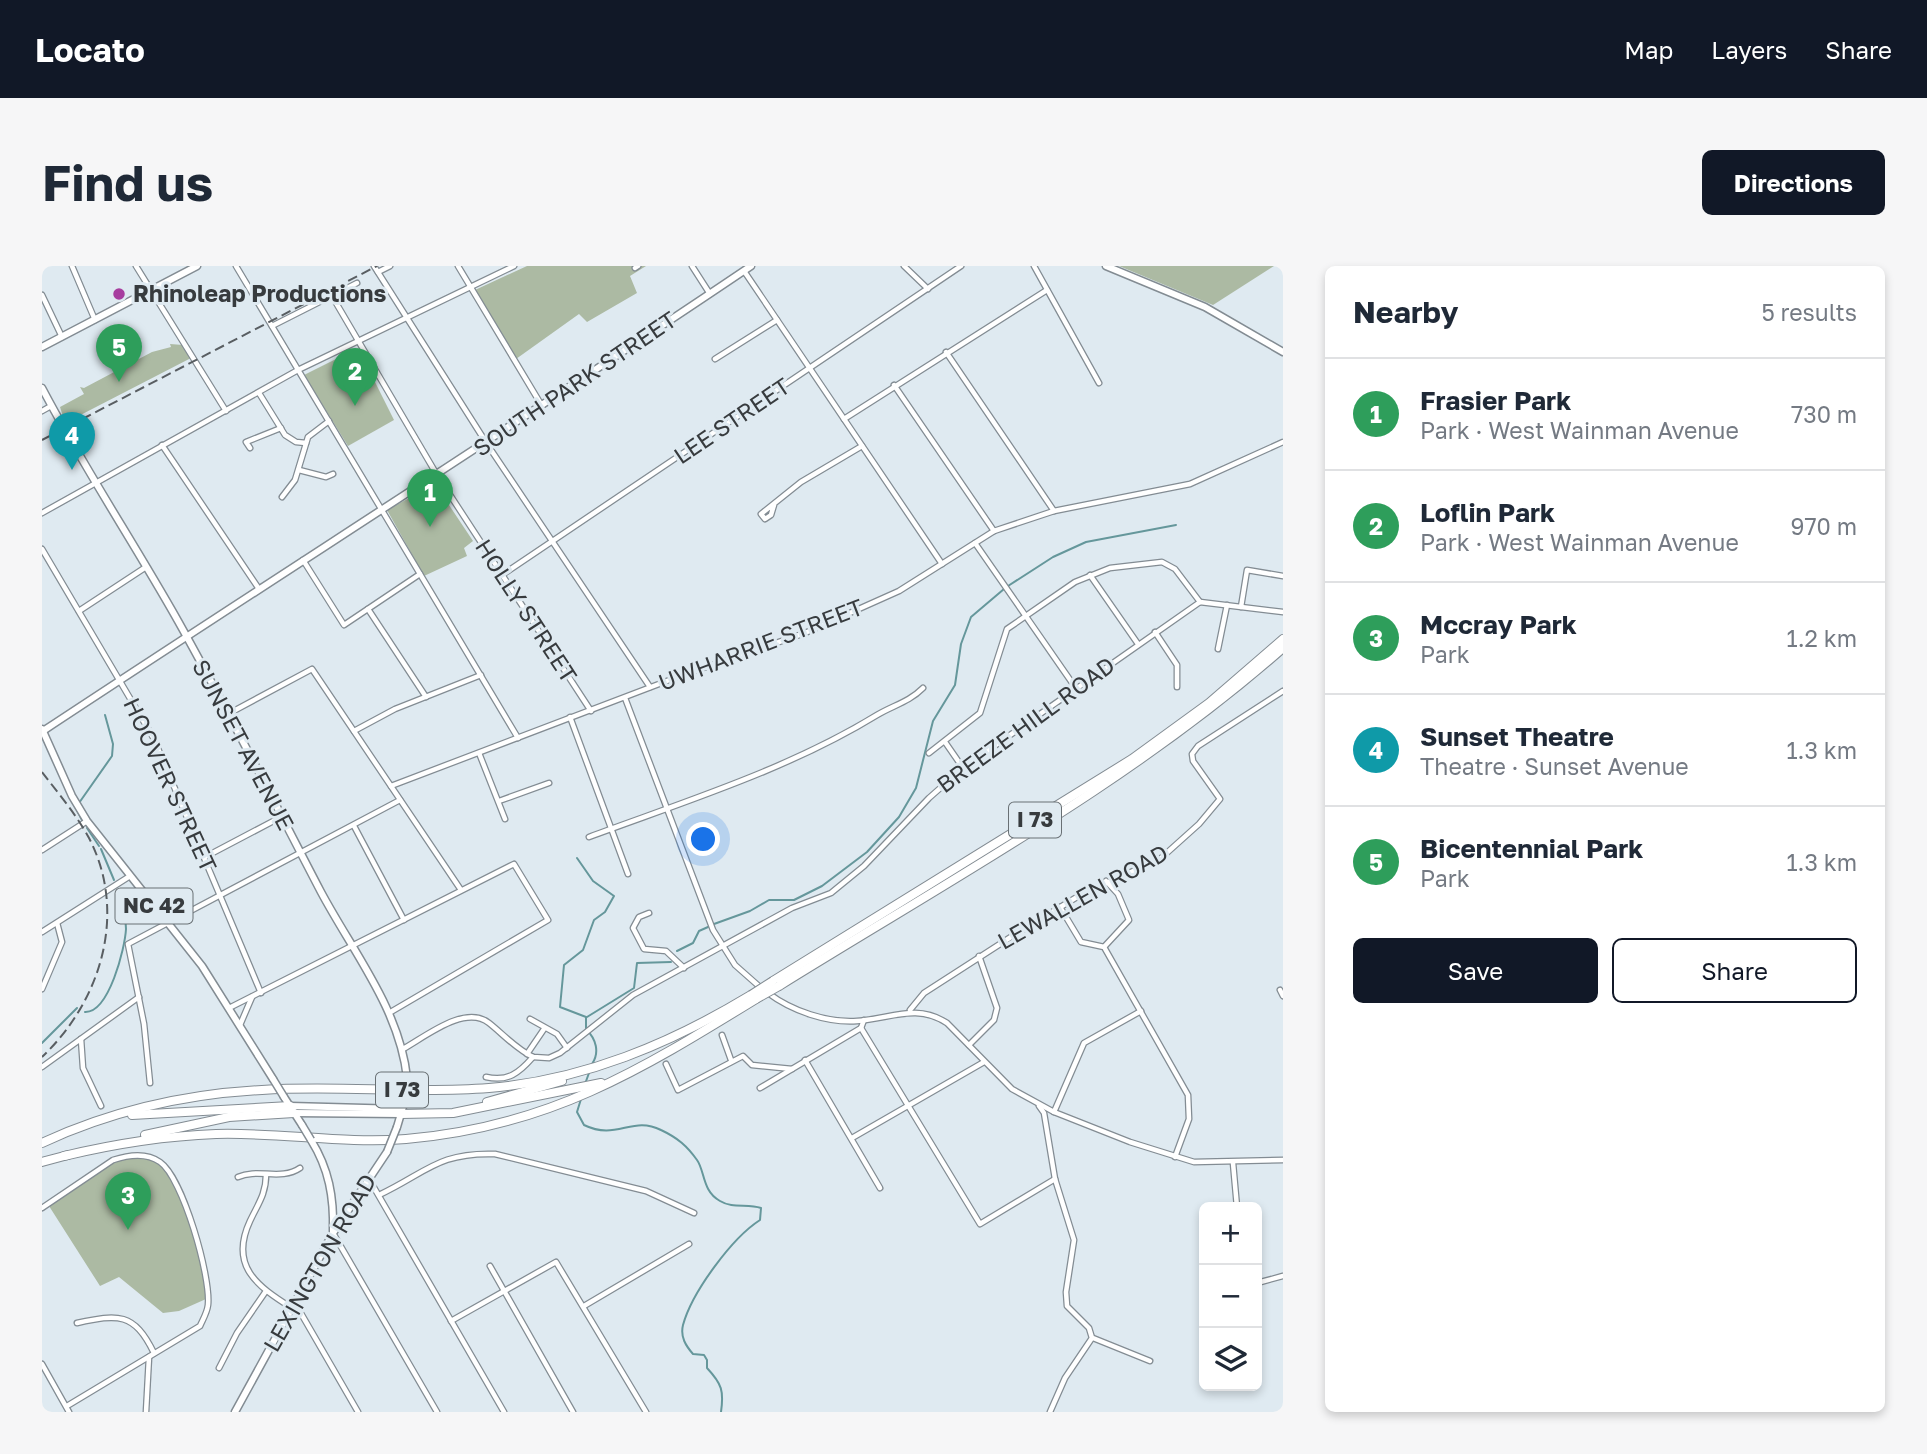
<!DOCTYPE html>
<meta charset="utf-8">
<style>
:root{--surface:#fff;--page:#f6f6f7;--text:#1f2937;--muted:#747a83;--line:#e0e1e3;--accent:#111827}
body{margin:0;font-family:"Golos Text",sans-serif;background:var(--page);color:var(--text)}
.controls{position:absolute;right:21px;bottom:21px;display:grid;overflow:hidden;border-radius:10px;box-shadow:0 4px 10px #0003}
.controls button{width:63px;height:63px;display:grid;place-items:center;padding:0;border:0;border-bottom:2px solid var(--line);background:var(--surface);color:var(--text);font:35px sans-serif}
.you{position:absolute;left:662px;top:574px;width:24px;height:24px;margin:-18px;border:5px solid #fff;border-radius:50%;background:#1a73e8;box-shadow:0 0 0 10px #1a73e833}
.badge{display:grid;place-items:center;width:46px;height:46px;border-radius:50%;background:var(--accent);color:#fff;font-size:23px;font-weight:700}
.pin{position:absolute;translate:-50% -58px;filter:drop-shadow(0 2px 4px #0008)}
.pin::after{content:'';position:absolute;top:37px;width:24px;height:21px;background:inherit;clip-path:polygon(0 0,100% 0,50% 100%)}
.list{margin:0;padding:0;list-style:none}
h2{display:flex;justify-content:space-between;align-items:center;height:91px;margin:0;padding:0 28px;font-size:30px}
h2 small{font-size:23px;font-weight:400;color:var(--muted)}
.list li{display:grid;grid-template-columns:46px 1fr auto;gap:21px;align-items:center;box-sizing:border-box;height:112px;padding:0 28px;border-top:2px solid var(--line)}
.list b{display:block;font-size:26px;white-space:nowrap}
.list p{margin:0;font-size:23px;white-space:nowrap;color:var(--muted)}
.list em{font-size:23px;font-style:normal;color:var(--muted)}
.actions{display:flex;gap:14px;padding:21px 28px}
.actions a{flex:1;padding:16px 0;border:2px solid var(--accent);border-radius:10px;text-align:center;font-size:24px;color:var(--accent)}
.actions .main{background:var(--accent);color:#fff}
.icon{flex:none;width:38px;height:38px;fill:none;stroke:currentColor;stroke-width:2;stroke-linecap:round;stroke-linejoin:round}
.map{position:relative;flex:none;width:1241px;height:1146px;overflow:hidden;border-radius:10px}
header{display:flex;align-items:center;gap:42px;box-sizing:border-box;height:98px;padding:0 35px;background:var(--accent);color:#fff}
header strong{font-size:33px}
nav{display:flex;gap:38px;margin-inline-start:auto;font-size:24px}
.intro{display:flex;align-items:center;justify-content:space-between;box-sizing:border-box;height:168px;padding:0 42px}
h1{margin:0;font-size:49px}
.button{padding:18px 32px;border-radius:10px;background:var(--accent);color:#fff;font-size:24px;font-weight:700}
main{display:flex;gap:42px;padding:0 42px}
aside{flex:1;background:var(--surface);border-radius:10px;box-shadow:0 4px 10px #0003}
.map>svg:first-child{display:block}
.green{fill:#acbaa3}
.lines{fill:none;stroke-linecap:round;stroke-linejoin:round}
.stream{stroke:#65979b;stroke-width:2}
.minor-casing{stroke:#838c93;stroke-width:7}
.major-casing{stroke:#838c93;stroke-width:9}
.highway-casing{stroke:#838c93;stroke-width:10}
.minor{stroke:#fff;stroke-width:4.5}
.major{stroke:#fff;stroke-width:6}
.highway{stroke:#fff;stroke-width:8}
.rail{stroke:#595e62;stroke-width:2;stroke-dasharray:10 5;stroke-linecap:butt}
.major-bridge-casing{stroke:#838c93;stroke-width:9;stroke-linecap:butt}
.highway-bridge-casing{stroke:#838c93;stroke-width:10;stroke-linecap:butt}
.major-bridge{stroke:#fff;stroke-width:6}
.highway-bridge{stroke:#fff;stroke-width:8}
.poi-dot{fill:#a73d9f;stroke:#dfeaf1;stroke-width:2.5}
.labels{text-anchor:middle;stroke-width:6;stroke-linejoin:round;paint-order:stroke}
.shield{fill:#dfeaf1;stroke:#697074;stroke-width:2}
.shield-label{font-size:21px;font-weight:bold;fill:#373b3e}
.poi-label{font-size:23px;font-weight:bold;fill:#373b3e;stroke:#dfeaf1;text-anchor:start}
.street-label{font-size:23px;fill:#373b3e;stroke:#dfeaf1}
</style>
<header>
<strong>Locato</strong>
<nav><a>Map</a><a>Layers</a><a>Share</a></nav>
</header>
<div class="intro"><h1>Find us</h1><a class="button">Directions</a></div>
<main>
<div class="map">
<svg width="1241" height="1146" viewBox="0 0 1241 1146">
<rect width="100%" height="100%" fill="#dfeaf1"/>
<g class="green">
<path d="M485 0H604L588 10 595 27 545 56 537 48 474 93 433 24Z"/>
<path d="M1077 0H1232L1171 39Z"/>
<path d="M128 78 141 79 149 92 23 157 18 141 42 128 38 121 42 122 110 86 129 81Z"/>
<path d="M316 82 352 154 306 180 262 109Z"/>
<path d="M393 218 431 275 422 282 425 290 382 310 345 244Z"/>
<path d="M101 891 118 897 134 921 159 989 164 1033 137 1045 121 1047 77 1011 58 1020 7 940 78 892Z"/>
</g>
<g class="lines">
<g class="stream">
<path d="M966 320 1011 291 1044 276 1134 259"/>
<path d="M37 537 70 490 71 478 63 449"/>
<path d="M34 542 41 556"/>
<path d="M45 562 57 580"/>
<path d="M59 583 72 614"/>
<path d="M535 592 551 615 572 630 563 646 552 654 541 684 522 699 518 741 544 751V763C554 773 558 786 550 798"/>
<path d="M672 658 708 645 727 634H752L780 620 825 586 857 551 874 522 891 455 913 419 919 378 929 351 962 323"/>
<path d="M635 685 651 677 657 665 666 661"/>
<path d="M43 746C67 747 83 682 84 663 84 651 79 637 76 625"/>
<path d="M545 751 592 722 595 697 629 696"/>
<path d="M0 777 35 742"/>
<path d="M543 818 547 807"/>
<path d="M539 833 535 846 542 859C575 875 590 849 619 864 636 872 645 880 655 894 663 905 660 925 678 935 691 943 706 937 719 942L718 954C690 972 650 1026 641 1059 638 1071 644 1080 651 1088L662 1089 665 1094V1102C680 1118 682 1125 679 1146"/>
</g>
<defs>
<g id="minor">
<path d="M30 0 53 54"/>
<path d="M94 0 184 145"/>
<path d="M194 0 476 472"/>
<path d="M332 0 445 178 608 421"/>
<path d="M416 0 500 140"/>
<path d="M650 0 668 28"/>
<path d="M862 0 886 23"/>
<path d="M992 0 1057 117"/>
<path d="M593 2 596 0"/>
<path d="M702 5 900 298"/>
<path d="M336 6 348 0"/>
<path d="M0 29 20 71"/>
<path d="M290 30 395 209 549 445"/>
<path d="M230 60 315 17"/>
<path d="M904 86 1012 245"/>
<path d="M673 93 735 54"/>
<path d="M852 119 952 265"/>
<path d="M217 127 243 169 254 176 264 177"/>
<path d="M0 145 9 140"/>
<path d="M802 153 1005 24"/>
<path d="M120 179 217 323"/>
<path d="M208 182 204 176 239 162"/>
<path d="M257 204 284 211 291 208"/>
<path d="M240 231 253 214 266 171 287 155"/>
<path d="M732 239 729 249 723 253 719 248 759 216 820 180"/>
<path d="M0 247 256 104 472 0"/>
<path d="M933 277 1033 421"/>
<path d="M0 283 112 473 219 727"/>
<path d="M261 294 302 359 378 308"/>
<path d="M460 309 919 0"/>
<path d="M1048 309 1096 378"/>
<path d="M1199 341 1205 304 1241 310"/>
<path d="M326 343 384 431"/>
<path d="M37 345 104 301"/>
<path d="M1113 366 1135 399V421"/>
<path d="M1176 383 1185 339"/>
<path d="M583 432 671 664 693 699 719 722"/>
<path d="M186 448 270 403 419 624"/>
<path d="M528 451 586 608"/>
<path d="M312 465 353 443 439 409"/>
<path d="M903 476 921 502"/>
<path d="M437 487 463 553"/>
<path d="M887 487 938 447 965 363 1033 316 1068 302 1120 296 1133 303 1158 336"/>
<path d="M349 520 638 410 763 367 857 325 952 265 1012 245 1148 218 1241 176"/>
<path d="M457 535 507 517"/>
<path d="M312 560 362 654"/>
<path d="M547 571C644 535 747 503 835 449 852 439 867 436 881 422"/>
<path d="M0 584 45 555"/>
<path d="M163 591 239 551"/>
<path d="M1018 641 1039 676 1062 681 1146 829 1147 853 1133 891"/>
<path d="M607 647 597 651 591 662 602 683 624 685 642 702"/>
<path d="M0 666 88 610"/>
<path d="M1062 681 1087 654 1076 628 1064 615"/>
<path d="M0 723 20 676 15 657"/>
<path d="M1238 724 1241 730"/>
<path d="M726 727C750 745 785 757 815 755 848 753 874 737 905 757L970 823 1012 846 1088 876 1152 896 1241 894"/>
<path d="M187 742 472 598 506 654 347 747"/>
<path d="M868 744 882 727 972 669 1040 628 1118 593 1157 558 1178 533 1151 495 1150 488 1156 480 1241 425"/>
<path d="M488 753 515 768 525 782"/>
<path d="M198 759 210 731"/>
<path d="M819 762 938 958 1013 913"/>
<path d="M680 769 689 794"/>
<path d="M39 773 41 802 59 840"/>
<path d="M927 779 952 754 955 742 937 690"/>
<path d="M361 783C383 771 423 738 447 757 461 768 474 783 491 791L507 792 518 787 591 729 750 642 789 627 822 600 887 532 921 502 1158 336 1241 346"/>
<path d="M485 788 502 763"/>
<path d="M763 794 838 922"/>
<path d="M624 798 636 824 701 790 710 799 750 803"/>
<path d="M0 801 97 731"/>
<path d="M444 811C466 816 477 807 491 791"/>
<path d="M108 817 102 758 86 678 358 534"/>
<path d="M718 822 819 762 822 754"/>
<path d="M997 840 1002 847 1013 913 1032 974 1024 1026 1025 1040 1047 1062 1050 1072 1023 1112 1008 1146"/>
<path d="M1012 846 1042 777 1099 745"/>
<path d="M810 872 942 796"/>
<path d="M1191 897 1195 941"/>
<path d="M224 909C224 928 216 938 208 955 187 1000 215 1020 250 1042"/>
<path d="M196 911C216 902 239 915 258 902"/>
<path d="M327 913 462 1146"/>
<path d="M337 929C384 907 396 886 453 888L604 925 652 947"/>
<path d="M0 942 71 894C86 889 104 886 118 896 141 912 169 1011 166 1039 165 1047 161 1053 158 1060L25 1140"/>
<path d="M291 967 395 1146"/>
<path d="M448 1000 531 1146"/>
<path d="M1215 1017 1241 1010"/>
<path d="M253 1037 316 1146"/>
<path d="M542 1040 647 978"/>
<path d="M409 1055 514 996 604 1146"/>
<path d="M35 1057C76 1048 92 1046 112 1087"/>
<path d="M1051 1072 1108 1095"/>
<path d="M0 1098 27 1146"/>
<path d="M177 1102 195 1067 224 1025"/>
<path d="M104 1146 107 1091"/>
</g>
<g id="major">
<path d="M1064 0 1163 41 1241 86"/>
<path d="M0 81 155 0"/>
<path d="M0 122C42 202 92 277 136 355 186 444 232 536 279 626 311 686 358 744 365 812"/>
<path d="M0 463 30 530 45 555 160 700 231 813"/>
<path d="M1 465C237 309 475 158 709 0"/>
<path d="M242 831 260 859"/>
<path d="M248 840 360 843"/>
<path d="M252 847 359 848"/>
<path d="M355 861 363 834"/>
<path d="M269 874C287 903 292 931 291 966"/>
<path d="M193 1146 291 967 345 886"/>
</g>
<g id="highway">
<path d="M731 715 1090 493 1167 437 1241 373"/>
<path d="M737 720C909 613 1089 516 1241 382"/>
<path d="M445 836 520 815"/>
<path d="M359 848 411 847 559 817"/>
<path d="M90 849 248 840"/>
<path d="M103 869 187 851 252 847"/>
<path d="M0 877C69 845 144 828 220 824 295 819 372 828 447 822 542 814 628 778 709 729"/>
<path d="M22 890C72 878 122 870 174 868 237 866 301 878 364 873 506 861 597 805 714 733"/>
<path d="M0 896 26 889"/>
</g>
</defs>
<use href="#minor" class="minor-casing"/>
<use href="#major" class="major-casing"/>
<use href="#highway" class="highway-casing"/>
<use href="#minor" class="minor"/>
<use href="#major" class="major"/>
<use href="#highway" class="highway"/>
<g class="rail">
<path d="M0 174 335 0"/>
<path d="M0 506C16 527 34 548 47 572 86 647 59 735 0 791"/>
</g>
<defs>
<g id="major-bridge">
<path d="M231 813 242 831"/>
<path d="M363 834 365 812"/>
<path d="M260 859 269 874"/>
<path d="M345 886 355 861"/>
</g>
<g id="highway-bridge">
<path d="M709 729 731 715"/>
<path d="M714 733 737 720"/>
</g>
</defs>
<use href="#major-bridge" class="major-bridge-casing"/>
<use href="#highway-bridge" class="highway-bridge-casing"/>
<use href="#major-bridge" class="major-bridge"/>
<use href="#highway-bridge" class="highway-bridge"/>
</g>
<circle class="poi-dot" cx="77" cy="28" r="7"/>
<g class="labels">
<g class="shield">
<rect x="967" y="536.5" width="52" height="35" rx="5"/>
<rect x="73.5" y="622.5" width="77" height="35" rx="5"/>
<rect x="334" y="806.5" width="52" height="35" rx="5"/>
</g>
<g class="shield-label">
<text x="993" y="561">I 73</text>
<text x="112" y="647">NC 42</text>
<text x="360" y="831">I 73</text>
</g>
<g class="poi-label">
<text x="91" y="36">Rhinoleap Productions</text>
</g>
<g class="street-label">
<text transform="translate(533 118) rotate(-34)" y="8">SOUTH PARK STREET</text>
<text transform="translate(690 155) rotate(-34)" y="8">LEE STREET</text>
<text transform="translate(484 345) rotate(57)" y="8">HOLLY STREET</text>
<text transform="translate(719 379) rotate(-21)" y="8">UWHARRIE STREET</text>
<text transform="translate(984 459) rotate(-36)" y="8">BREEZE HILL ROAD</text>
<text transform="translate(201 479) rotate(62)" y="8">SUNSET AVENUE</text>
<text transform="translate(128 519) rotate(65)" y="8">HOOVER STREET</text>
<text transform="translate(1041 631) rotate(-29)" y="8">LEWALLEN ROAD</text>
<text transform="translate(278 997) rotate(-60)" y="8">LEXINGTON ROAD</text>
</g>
</g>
</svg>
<div class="controls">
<button>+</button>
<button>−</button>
<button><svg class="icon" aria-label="layers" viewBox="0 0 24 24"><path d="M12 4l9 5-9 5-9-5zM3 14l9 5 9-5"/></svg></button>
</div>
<div class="you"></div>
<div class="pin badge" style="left:388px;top:261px;background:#2e9e5b">1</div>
<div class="pin badge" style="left:313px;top:140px;background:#2e9e5b">2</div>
<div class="pin badge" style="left:86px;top:964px;background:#2e9e5b">3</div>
<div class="pin badge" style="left:30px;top:204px;background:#0f9aa8">4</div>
<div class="pin badge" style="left:77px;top:116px;background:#2e9e5b">5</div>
</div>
<aside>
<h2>Nearby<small>5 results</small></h2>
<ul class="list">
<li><span class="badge" style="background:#2e9e5b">1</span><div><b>Frasier Park</b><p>Park · West Wainman Avenue</p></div><em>730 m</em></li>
<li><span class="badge" style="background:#2e9e5b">2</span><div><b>Loflin Park</b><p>Park · West Wainman Avenue</p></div><em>970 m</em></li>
<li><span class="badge" style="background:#2e9e5b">3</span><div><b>Mccray Park</b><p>Park</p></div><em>1.2 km</em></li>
<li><span class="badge" style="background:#0f9aa8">4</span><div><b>Sunset Theatre</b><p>Theatre · Sunset Avenue</p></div><em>1.3 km</em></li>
<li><span class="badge" style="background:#2e9e5b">5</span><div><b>Bicentennial Park</b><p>Park</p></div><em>1.3 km</em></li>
</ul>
<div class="actions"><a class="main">Save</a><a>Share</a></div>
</aside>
</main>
